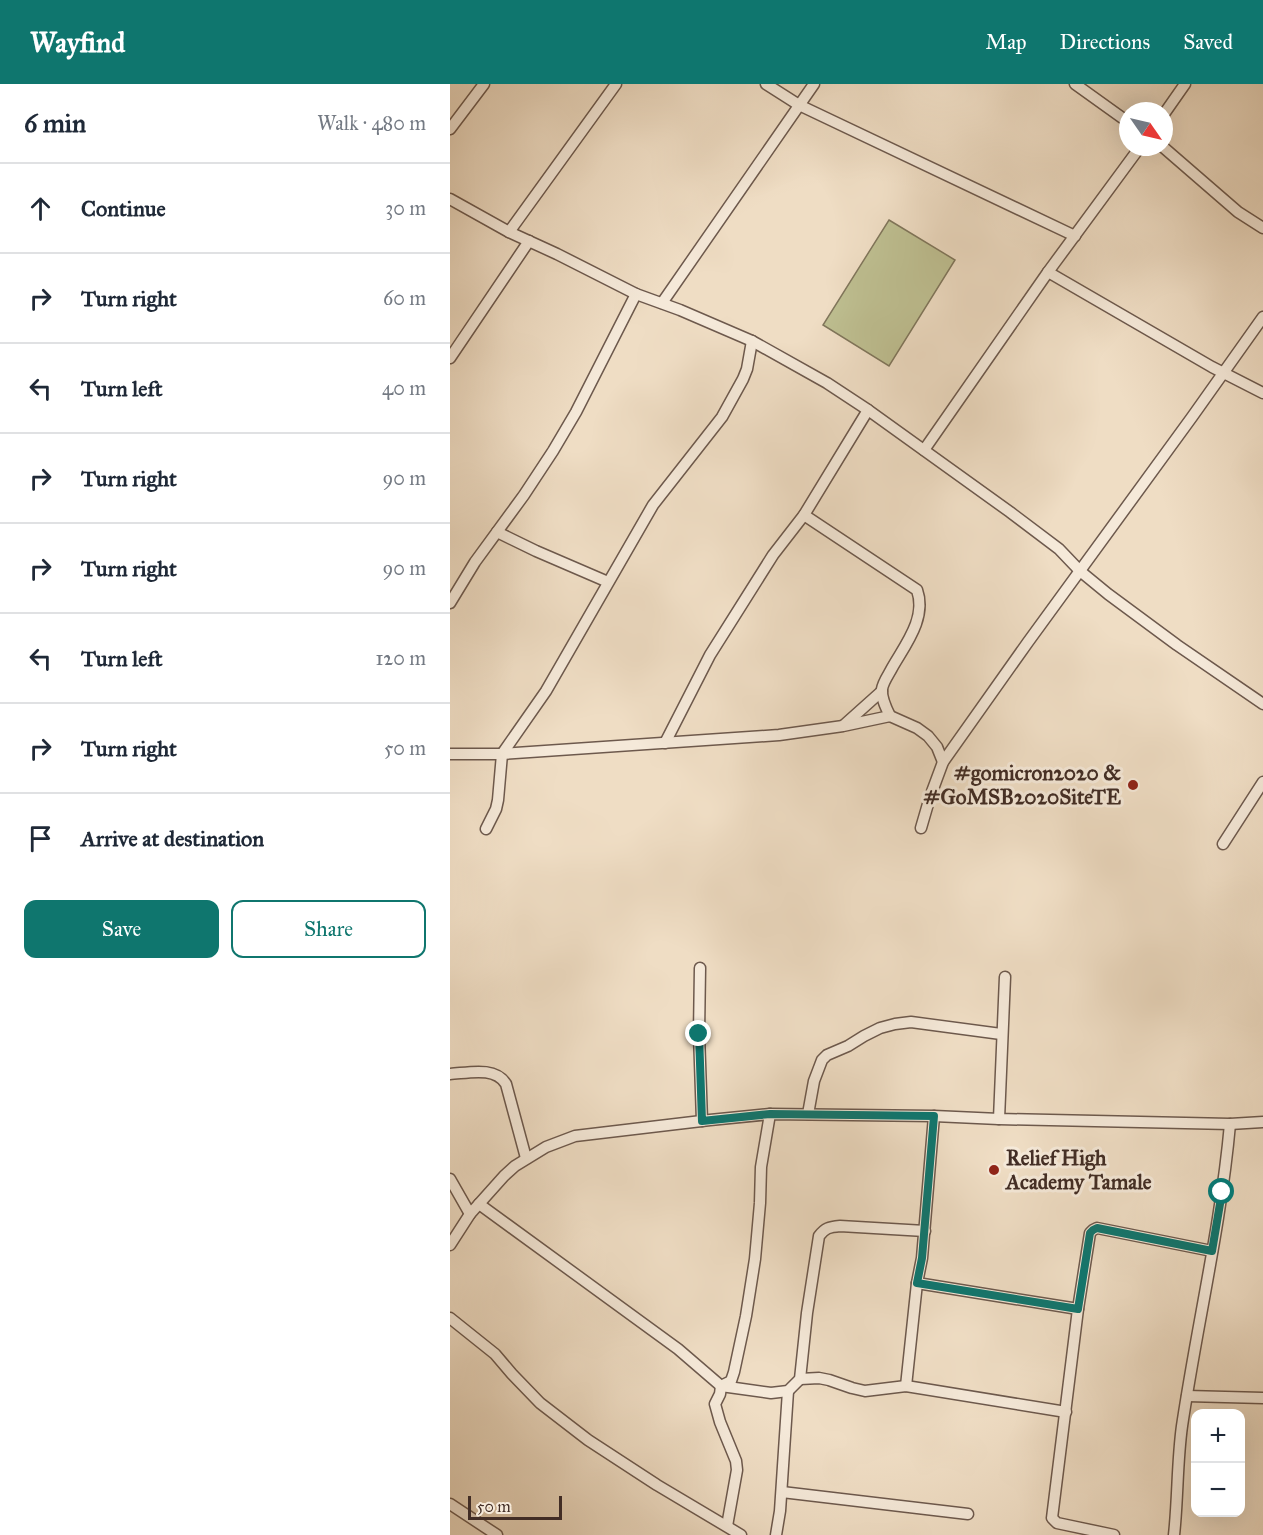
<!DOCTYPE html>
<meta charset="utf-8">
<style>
:root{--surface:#fff;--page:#f2f2f3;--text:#1f2937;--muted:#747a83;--line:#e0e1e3;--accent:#0f766e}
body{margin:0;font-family:"IM FELL Great Primer",serif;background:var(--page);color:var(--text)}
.controls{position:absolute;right:18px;bottom:18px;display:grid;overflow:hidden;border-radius:12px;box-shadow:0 6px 24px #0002}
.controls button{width:54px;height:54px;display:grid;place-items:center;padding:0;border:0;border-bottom:2px solid var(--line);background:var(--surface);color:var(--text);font:30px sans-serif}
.compass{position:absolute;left:669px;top:18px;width:54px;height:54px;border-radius:50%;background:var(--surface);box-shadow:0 6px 24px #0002;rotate:124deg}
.scale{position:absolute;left:18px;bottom:15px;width:94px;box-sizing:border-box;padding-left:6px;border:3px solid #422d25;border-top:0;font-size:16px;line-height:21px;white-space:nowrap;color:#422d25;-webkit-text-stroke:4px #f5e9d9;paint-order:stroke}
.stop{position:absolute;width:18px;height:18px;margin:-14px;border:4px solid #0f766e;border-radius:50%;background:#fff}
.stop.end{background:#0f766e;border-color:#fff;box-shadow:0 2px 6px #0008}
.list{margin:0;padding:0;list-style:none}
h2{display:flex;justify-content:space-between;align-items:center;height:78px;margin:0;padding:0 24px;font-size:26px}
h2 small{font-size:20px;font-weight:400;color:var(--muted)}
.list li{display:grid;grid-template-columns:39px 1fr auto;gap:18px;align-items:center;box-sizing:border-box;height:90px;padding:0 24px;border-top:2px solid var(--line)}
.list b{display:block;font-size:22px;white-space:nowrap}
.list em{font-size:20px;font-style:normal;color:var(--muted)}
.actions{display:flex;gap:12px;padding:18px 24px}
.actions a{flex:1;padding:14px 0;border:2px solid var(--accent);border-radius:12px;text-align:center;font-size:21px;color:var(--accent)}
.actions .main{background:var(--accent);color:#fff}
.icon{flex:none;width:33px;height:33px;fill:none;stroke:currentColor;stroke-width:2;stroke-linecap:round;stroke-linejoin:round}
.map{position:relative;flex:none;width:813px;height:1451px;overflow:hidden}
header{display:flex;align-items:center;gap:36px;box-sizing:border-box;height:84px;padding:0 30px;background:var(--accent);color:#fff}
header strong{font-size:28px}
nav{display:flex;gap:33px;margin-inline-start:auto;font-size:21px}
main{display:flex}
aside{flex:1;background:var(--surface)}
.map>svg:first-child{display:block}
.green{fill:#bebf91;stroke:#80765b;stroke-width:1.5}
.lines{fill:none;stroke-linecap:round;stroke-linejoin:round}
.street-casing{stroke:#6d594d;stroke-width:13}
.street{stroke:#f5e9d9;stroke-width:10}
.route{stroke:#0f766e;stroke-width:8}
.poi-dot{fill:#8f2418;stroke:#f5e9d9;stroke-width:2}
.labels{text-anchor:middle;stroke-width:6;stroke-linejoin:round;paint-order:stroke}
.poi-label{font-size:21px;font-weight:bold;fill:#422d25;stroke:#f5e9d9;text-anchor:end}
</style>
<header>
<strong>Wayfind</strong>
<nav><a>Map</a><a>Directions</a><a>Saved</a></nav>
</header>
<main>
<aside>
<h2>6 min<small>Walk · 480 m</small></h2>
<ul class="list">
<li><svg class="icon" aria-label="ahead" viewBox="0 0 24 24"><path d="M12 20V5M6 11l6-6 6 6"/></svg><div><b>Continue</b></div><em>30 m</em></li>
<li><svg class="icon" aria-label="right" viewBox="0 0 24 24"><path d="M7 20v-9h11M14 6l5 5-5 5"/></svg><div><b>Turn right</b></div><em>60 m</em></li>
<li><svg class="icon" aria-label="left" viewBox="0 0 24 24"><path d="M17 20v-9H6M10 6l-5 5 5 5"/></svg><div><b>Turn left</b></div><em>40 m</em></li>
<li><svg class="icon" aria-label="right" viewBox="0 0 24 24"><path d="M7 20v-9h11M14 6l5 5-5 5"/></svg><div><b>Turn right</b></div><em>90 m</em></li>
<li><svg class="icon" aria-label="right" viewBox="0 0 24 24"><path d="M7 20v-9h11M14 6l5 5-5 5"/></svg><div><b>Turn right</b></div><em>90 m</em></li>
<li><svg class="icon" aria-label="left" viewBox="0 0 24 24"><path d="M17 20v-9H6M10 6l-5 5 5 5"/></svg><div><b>Turn left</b></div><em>120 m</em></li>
<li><svg class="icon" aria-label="right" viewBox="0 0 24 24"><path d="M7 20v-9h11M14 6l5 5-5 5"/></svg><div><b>Turn right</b></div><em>50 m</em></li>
<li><svg class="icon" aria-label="arrive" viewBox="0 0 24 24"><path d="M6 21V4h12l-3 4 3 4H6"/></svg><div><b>Arrive at destination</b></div></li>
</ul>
<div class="actions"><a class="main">Save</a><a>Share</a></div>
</aside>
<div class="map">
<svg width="813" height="1451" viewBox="0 0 813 1451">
<rect width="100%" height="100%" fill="#efddc4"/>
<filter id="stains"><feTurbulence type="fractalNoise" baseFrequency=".00333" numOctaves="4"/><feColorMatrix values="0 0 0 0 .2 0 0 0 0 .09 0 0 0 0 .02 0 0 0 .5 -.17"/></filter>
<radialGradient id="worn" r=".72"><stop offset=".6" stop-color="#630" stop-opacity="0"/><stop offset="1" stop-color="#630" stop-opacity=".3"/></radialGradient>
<path class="green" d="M439 136 505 176 439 282 373 241Z"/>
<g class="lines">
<defs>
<g id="street">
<path d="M316 0 349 21 625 152"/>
<path d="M625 0 678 38"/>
<path d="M714 30 735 0"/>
<path d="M0 45 34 0"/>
<path d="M713 63 788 128 813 144"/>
<path d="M0 115 59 148 107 170 186 210 230 226 302 257 377 299 418 326 560 428 609 465 630 487 658 510 727 561 813 620"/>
<path d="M59 148 166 0"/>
<path d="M598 188 762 283 813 309"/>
<path d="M212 219 364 0"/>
<path d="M0 274 79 157"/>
<path d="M474 366 598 188 690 63"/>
<path d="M354 431 467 506C477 534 455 561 442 584 439 590 433 598 432 605 431 614 436 624 440 632"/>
<path d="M47 448 86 467 158 498"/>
<path d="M0 519 25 478 74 411 103 367 126 328 186 210"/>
<path d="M394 641 432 607"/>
<path d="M215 659 260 571 323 471 354 431 418 326"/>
<path d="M0 670H52L329 651 393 642 440 632 467 644 478 652 487 663 493 678"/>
<path d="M471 744 480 713 493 678 578 558 742 333 813 233"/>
<path d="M36 745 46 725 48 716 52 670 96 607 203 421 272 333 293 295 297 285 302 257"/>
<path d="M773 760 813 698"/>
<path d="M250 884 249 950 252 1037"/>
<path d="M0 990C18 989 45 982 56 1000L76 1074"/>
<path d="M358 1030 364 997 372 976 377 971 398 962 414 952 430 944 445 940 461 938 551 950"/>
<path d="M549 1035 555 893"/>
<path d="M0 1095 20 1130"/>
<path d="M29 1120 228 1265 271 1302 321 1309 338 1307 350 1295 357 1229 369 1152C375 1144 379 1143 390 1142L475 1147"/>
<path d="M0 1161 20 1130 54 1092 65 1082 96 1063 125 1052 260 1036 320 1030 484 1032 549 1035 780 1040 813 1038"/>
<path d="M467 1199 628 1225"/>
<path d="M0 1234 45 1270 62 1290 90 1319 138 1356 207 1401 291 1451"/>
<path d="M350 1295 369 1294 379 1296 402 1304 415 1307 456 1302 616 1328"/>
<path d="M271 1302 281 1297 284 1288 296 1232 305 1175 310 1119 311 1083 320 1030"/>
<path d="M271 1302 270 1310 265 1320 270 1338 286 1377 287 1386 277 1442"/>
<path d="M456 1302 467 1199 472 1174 484 1032"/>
<path d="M737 1312 813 1314"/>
<path d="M332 1408 518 1430"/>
<path d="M0 1420 47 1451"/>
<path d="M326 1451 330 1427 338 1307"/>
<path d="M664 1451 607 1439 602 1434 628 1225 640 1149 643 1146 647 1144 762 1167"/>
<path d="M724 1451C728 1415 727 1378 732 1342 747 1241 771 1141 780 1040"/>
</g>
</defs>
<use href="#street" class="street-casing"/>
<use href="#street" class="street"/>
</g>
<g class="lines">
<path class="route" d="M249 950 252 1037 320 1030 484 1032 472 1174 467 1199 628 1225 640 1149 643 1146 647 1144 762 1167 772 1108"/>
</g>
<g class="poi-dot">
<circle cx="683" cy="701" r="6"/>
<circle cx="544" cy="1086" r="6"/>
</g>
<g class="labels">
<g class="poi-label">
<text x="671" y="696">#gomicron2020 &amp;<tspan x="671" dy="24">#GoMSB2020SiteTE</tspan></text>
<text x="556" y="1081" text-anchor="start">Relief High<tspan x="556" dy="24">Academy Tamale</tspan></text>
</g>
</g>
<rect width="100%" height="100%" filter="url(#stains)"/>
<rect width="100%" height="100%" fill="url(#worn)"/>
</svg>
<div class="controls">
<button>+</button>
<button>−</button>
</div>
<svg class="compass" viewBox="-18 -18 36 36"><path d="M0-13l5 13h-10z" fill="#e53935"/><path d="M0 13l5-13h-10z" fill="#747a83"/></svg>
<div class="scale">50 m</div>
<div class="stop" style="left:772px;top:1108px"></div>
<div class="stop end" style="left:249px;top:950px"></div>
</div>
</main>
